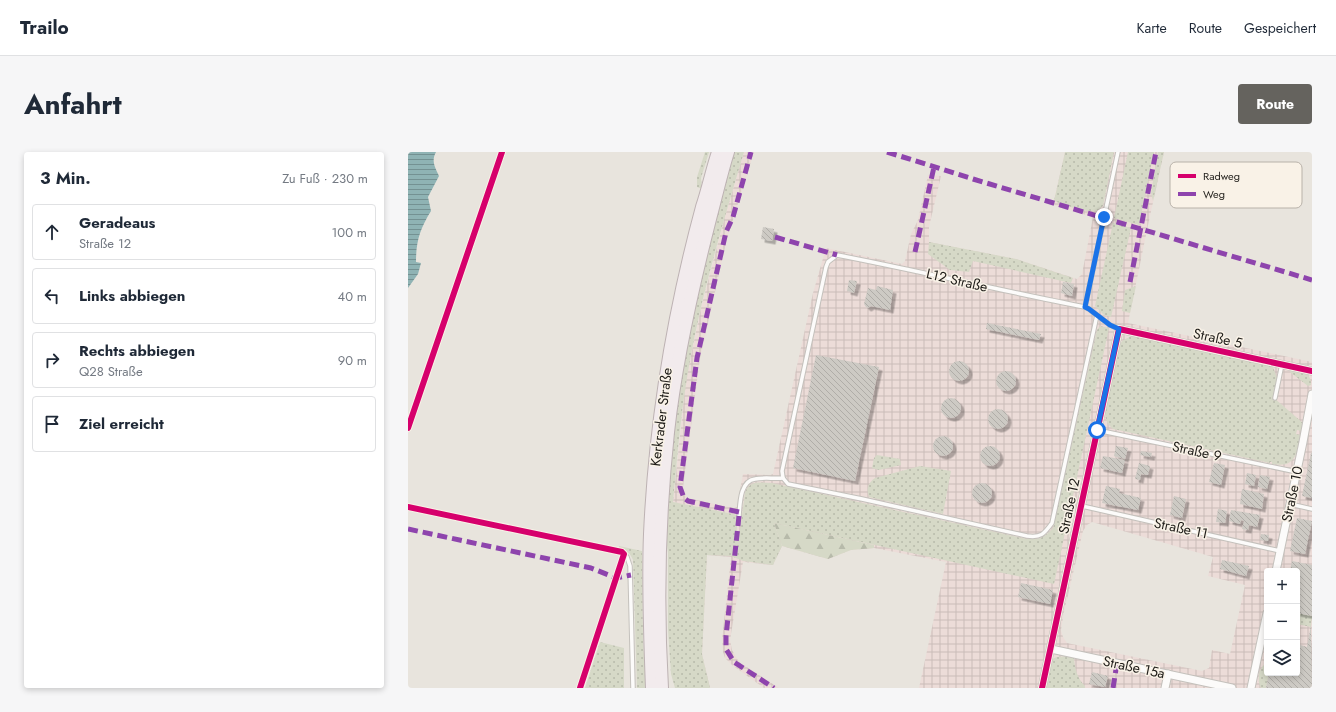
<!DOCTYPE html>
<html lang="de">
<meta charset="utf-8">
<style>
:root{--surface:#fff;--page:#f6f6f7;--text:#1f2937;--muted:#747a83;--line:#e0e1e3;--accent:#65635e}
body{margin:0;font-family:Jost,sans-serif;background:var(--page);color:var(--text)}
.controls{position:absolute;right:12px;bottom:12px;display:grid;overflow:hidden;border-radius:4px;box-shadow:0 2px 6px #0003}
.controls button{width:36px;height:36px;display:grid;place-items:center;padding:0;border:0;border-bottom:1px solid var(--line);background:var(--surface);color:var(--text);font:20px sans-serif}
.stop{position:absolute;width:12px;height:12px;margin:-9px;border:3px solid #1a73e8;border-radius:50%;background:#fff}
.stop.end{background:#1a73e8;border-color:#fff;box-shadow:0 1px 4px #0008}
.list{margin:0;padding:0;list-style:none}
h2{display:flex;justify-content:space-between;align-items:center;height:52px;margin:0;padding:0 16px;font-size:17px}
h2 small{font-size:13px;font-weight:400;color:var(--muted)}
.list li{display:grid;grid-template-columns:26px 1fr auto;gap:12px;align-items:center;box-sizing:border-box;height:56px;margin:0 8px 8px;padding:0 8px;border:1px solid var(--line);border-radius:4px}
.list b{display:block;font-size:15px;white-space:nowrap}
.list p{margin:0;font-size:13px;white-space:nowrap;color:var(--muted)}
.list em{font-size:13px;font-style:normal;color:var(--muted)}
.icon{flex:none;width:22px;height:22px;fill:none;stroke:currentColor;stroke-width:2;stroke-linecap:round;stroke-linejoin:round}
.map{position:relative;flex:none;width:904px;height:536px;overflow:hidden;border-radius:4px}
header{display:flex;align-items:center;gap:24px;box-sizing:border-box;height:56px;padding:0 20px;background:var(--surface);border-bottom:1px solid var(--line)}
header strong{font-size:19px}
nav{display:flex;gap:22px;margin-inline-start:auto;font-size:14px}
.intro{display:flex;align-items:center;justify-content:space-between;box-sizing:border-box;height:96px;padding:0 24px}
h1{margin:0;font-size:28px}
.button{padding:10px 18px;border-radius:4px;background:var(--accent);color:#fff;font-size:14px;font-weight:700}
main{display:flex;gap:24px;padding:0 24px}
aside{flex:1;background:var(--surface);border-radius:4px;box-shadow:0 2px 6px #0003}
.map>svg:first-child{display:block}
.industrial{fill:url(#industrial-grid);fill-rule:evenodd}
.grass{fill:url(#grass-dots)}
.forest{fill:url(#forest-firs)}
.water{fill:url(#water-rules)}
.building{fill:url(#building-back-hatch);filter:url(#shadow)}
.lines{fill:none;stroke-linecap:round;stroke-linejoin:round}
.service-casing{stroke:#c4c1bc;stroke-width:5.5}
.minor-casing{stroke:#c4c1bc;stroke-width:9}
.trunk-casing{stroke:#bdb2b3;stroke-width:14}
.service{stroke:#fcfbfa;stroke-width:3.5}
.minor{stroke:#fcfbfa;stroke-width:7}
.trunk{stroke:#f2ebed;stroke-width:12}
.quiet{stroke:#8e44ad;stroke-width:5;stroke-dasharray:10 5;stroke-linecap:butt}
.cycleway-casing{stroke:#f9f2e7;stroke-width:8}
.cycleway{stroke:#d6006c;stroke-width:6}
.route{stroke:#1a73e8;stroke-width:5}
.labels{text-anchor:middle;stroke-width:3;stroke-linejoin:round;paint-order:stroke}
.street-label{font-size:14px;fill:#1f1d19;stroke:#f9f2e7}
.key{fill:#f9f2e7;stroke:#b8b2a9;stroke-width:1}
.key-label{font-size:11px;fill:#1f1d19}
</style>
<header>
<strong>Trailo</strong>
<nav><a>Karte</a><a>Route</a><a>Gespeichert</a></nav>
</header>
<div class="intro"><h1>Anfahrt</h1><a class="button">Route</a></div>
<main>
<aside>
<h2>3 Min.<small>Zu Fuß · 230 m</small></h2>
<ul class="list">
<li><svg class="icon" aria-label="ahead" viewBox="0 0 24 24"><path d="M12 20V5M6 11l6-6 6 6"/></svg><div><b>Geradeaus</b><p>Straße 12</p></div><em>100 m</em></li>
<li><svg class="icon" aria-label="left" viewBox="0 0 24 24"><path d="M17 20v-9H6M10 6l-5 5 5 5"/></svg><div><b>Links abbiegen</b></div><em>40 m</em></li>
<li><svg class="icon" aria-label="right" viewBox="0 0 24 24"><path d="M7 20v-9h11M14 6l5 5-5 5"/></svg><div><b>Rechts abbiegen</b><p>Q28 Straße</p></div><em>90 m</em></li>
<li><svg class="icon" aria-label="arrive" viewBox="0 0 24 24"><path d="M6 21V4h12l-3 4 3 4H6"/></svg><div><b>Ziel erreicht</b></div></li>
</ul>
</aside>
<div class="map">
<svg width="904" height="536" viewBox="0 0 904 536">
<defs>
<pattern id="industrial-grid" width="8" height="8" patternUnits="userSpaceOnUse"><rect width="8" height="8" fill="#ecdcd8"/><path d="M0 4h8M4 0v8" fill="none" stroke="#cabcb9"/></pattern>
<pattern id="grass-dots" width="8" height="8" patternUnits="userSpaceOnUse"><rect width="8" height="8" fill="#d6d9c7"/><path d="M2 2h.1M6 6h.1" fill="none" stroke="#b7baaa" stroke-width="1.8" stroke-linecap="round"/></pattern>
<pattern id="forest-firs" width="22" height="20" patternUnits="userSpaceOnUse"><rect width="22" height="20" fill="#d6d9c7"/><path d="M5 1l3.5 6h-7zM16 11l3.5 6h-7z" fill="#b7baaa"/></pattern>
<pattern id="water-rules" width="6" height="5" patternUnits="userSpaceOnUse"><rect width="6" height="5" fill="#8fb3b4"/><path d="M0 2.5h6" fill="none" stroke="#749192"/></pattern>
<pattern id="building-back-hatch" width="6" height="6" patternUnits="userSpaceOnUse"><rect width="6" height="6" fill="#cdcac4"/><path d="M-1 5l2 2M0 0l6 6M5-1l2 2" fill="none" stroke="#b0ada8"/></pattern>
<filter id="shadow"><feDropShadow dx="3.5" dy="3.5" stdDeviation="0" flood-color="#0004"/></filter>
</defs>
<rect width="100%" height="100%" fill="#e8e4dd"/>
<path class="industrial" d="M336 0H346L319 87 292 206 275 335 276 341 279 346 326 356 329 355 330 349 335 322 362 323 365 322 405 141 418 96 494 112 497 109 503 82 510 68 520 23 533 24 521 75V90L608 107 669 127 674 122 685 65 645 53 657 0H756L739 78 720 171 904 210V536H511L538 410 466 396 443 398 420 407 374 394 365 413 335 410 322 488 324 498 331 510 371 536H356L324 513 317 506 315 500 314 487 323 405 299 403 294 502 302 536H297L270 351 265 350 278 227 293 156 317 64ZM684 370 805 405 800 424 837 433 822 502 804 498 801 516 794 519 659 491 655 485 653 478 656 460 675 379 679 373ZM859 419H889V521H859Z"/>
<g class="grass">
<path d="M297 0H301L293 26 294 37 289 35V25Z"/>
<path d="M326 0H336C314 74 291 150 279 226 272 267 269 309 265 350L330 363 328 386H331L337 340C343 327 352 331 364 331L614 386C630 388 634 388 645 376L689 178 692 174 701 176 646 432 366 371 374 394 365 413 335 409 323 404 299 403 294 502 302 536H267L263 522 260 477V401L257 378 262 312 268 254 275 209 292 124Z"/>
<path d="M657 0H706L695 54C692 56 690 59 687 59 677 61 657 53 646 49Z"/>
<path d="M720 0H746L731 73 706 66Z"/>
<path d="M750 0H756L745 49 743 41Z"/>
<path d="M705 71 723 76 703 165 696 163 687 154Z"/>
<path d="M521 90 608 107 665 126 663 131 565 109 561 120 542 118 520 102Z"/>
<path d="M728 134 722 161 714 159 717 138Z"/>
<path d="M723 184H728L860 212 865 215 869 226 866 246 895 271 894 279 889 278 888 282 893 283C888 303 888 316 864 312V310H862V311L705 277C699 272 697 267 697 259L711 194 714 189Z"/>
<path d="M884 217C893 219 904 221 903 233L900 234 882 220Z"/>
<path d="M469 303 492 307 493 313 471 318 464 316 466 306Z"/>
<path d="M512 314 543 319 535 362 461 345C458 337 460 331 467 326Z"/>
<path d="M211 394 234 399 235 490 239 536H229L225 408C222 401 219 398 211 396Z"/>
<path d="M889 461 904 464 903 475 889 472Z"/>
<path d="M192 490 216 496V536H177Z"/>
<path d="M659 504 666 506C667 517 669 526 677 534V536H638L644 507 649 505Z"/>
<path d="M857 512H859V521H861L858 536H853C849 529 850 517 857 512Z"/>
</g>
<path class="forest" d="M366 371 466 393V396L443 398 420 407 374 394Z"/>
<path class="water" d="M0 0H28C23 9 27 15 31 24L20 45 23 59C12 77 8 89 8 110L13 111 10 122 0 136V142Z"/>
<g class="building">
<path d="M355 75 366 77 364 89 353 87Z"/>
<path d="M441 128 449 129 446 141 439 139Z"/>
<path d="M655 130 666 132 664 144 653 141Z"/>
<path d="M469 134 485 138 482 158 463 154 460 156 458 155 456 152 460 136 468 138Z"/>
<path d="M579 171 633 182 631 188 578 177Z"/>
<path d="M408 203 471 215 447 329 385 316Z"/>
<circle cx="551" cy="219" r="10"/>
<circle cx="598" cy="229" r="10"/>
<circle cx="543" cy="256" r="10"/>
<circle cx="590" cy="267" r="10"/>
<circle cx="535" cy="294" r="10"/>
<circle cx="582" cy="304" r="10"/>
<path d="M708 294 720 296 717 307 706 304Z"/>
<path d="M733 299 744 301 743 305 732 303Z"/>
<path d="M903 301H904V346L894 344Z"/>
<path d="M695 304 717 308 714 321 692 316Z"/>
<path d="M731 311 742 314 740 323 733 322 732 328 727 327Z"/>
<path d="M806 311 817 313 813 333 801 330Z"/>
<path d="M839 321 848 323 846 334 837 332Z"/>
<path d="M852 323 862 325 859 337 850 335Z"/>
<circle cx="574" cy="341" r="10"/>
<path d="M698 334 712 337 711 341 733 346 730 358 694 351Z"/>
<path d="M834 337 856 342 854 357 832 352Z"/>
<path d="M766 344 778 347 774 366 762 363Z"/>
<path d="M810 357 819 359 817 371 808 370Z"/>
<path d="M823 358 852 363 849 375 841 373 840 378 834 377 836 369 833 368 832 372 821 369Z"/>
<path d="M889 366 904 369 897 402 882 399Z"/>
<path d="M853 382 861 383 860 389 852 388Z"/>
<path d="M814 408 841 414 838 424 812 417Z"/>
<path d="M884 409 904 413V464L889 461V419H882Z"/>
<path d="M613 431 645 438 642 452 610 445Z"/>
<path d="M903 473 904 536H858L861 521H889V492L899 495Z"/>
<path d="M684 520 700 524 697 535 681 532Z"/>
</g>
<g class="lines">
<defs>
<g id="service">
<path d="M677 155 710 0"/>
<path d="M689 163 644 371C636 382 633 386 619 384L454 347 380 332 375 326 374 319 418 115 420 110 429 103C512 119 594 139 677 155L681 157 702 173 711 177"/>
<path d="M867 246 874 212"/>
<path d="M689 278 889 320"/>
<path d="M882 352 904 357"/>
<path d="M674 354 872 399"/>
<path d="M0 355 214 400 219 405 222 414 225 536"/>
<path d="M331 364C332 351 332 329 347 327 356 325 366 327 375 326"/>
</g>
<g id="minor">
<path d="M868 419 895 290 904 242"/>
<path d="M643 497 824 536"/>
<path d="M634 536 711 177 904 219"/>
<path d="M757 536 760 522"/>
<path d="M843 536 859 461"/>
</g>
<g id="trunk">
<path d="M244 536C242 485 240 433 242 382 247 271 265 162 294 55 300 37 304 18 310 0"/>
<path d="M254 536C249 451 251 365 260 280 268 208 284 137 302 67 308 45 313 22 320 0"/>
</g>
</defs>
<use href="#service" class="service-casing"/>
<use href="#minor" class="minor-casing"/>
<use href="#trunk" class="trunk-casing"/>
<use href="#service" class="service"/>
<use href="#minor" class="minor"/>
<use href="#trunk" class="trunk"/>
<g class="quiet">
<path d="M479 0 565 27 904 128"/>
<path d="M367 85 429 103"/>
<path d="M507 100 526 15"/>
<path d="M722 130 748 0"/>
<path d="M331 360 280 349 276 346 272 335 289 206 318 80 325 65 343 0"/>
<path d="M331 364 318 484V497L326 510 366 536"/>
<path d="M0 377 183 416 208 426 223 423"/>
<path d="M705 536 709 511"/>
</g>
<defs>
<g id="cycleway">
<path d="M0 276 94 0"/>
<path d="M0 355 214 400 216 402 172 536"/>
<path d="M634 536 711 177 904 219"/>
</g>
</defs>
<use href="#cycleway" class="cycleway-casing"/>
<use href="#cycleway" class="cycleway"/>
</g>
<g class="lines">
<path class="route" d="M689 278 711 177 702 173 681 157 677 155 696 65"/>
</g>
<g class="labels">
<g class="street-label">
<text transform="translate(549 128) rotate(13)" y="5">L12 Straße</text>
<text transform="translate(810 186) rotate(12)" y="5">Straße 5</text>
<text transform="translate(253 265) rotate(-83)" y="5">Kerkrader Straße</text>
<text transform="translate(789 299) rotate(12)" y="5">Straße 9</text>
<text transform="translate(884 342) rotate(-78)" y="5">Straße 10</text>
<text transform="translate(661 354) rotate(-78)" y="5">Straße 12</text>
<text transform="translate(773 376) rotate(12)" y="5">Straße 11</text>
<text transform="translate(726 515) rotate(12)" y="5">Straße 15a</text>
</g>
</g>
<rect x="762" y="10" width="132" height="46" rx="6" class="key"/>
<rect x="770" y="22" width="18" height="4" fill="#d6006c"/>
<rect x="770" y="40" width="18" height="4" fill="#8e44ad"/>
<g class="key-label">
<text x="795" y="28">Radweg</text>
<text x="795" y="46">Weg</text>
</g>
</svg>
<div class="controls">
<button>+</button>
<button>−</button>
<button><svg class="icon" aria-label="layers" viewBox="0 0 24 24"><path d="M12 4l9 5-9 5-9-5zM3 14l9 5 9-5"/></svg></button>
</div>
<div class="stop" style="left:689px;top:278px"></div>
<div class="stop end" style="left:696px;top:65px"></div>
</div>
</main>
